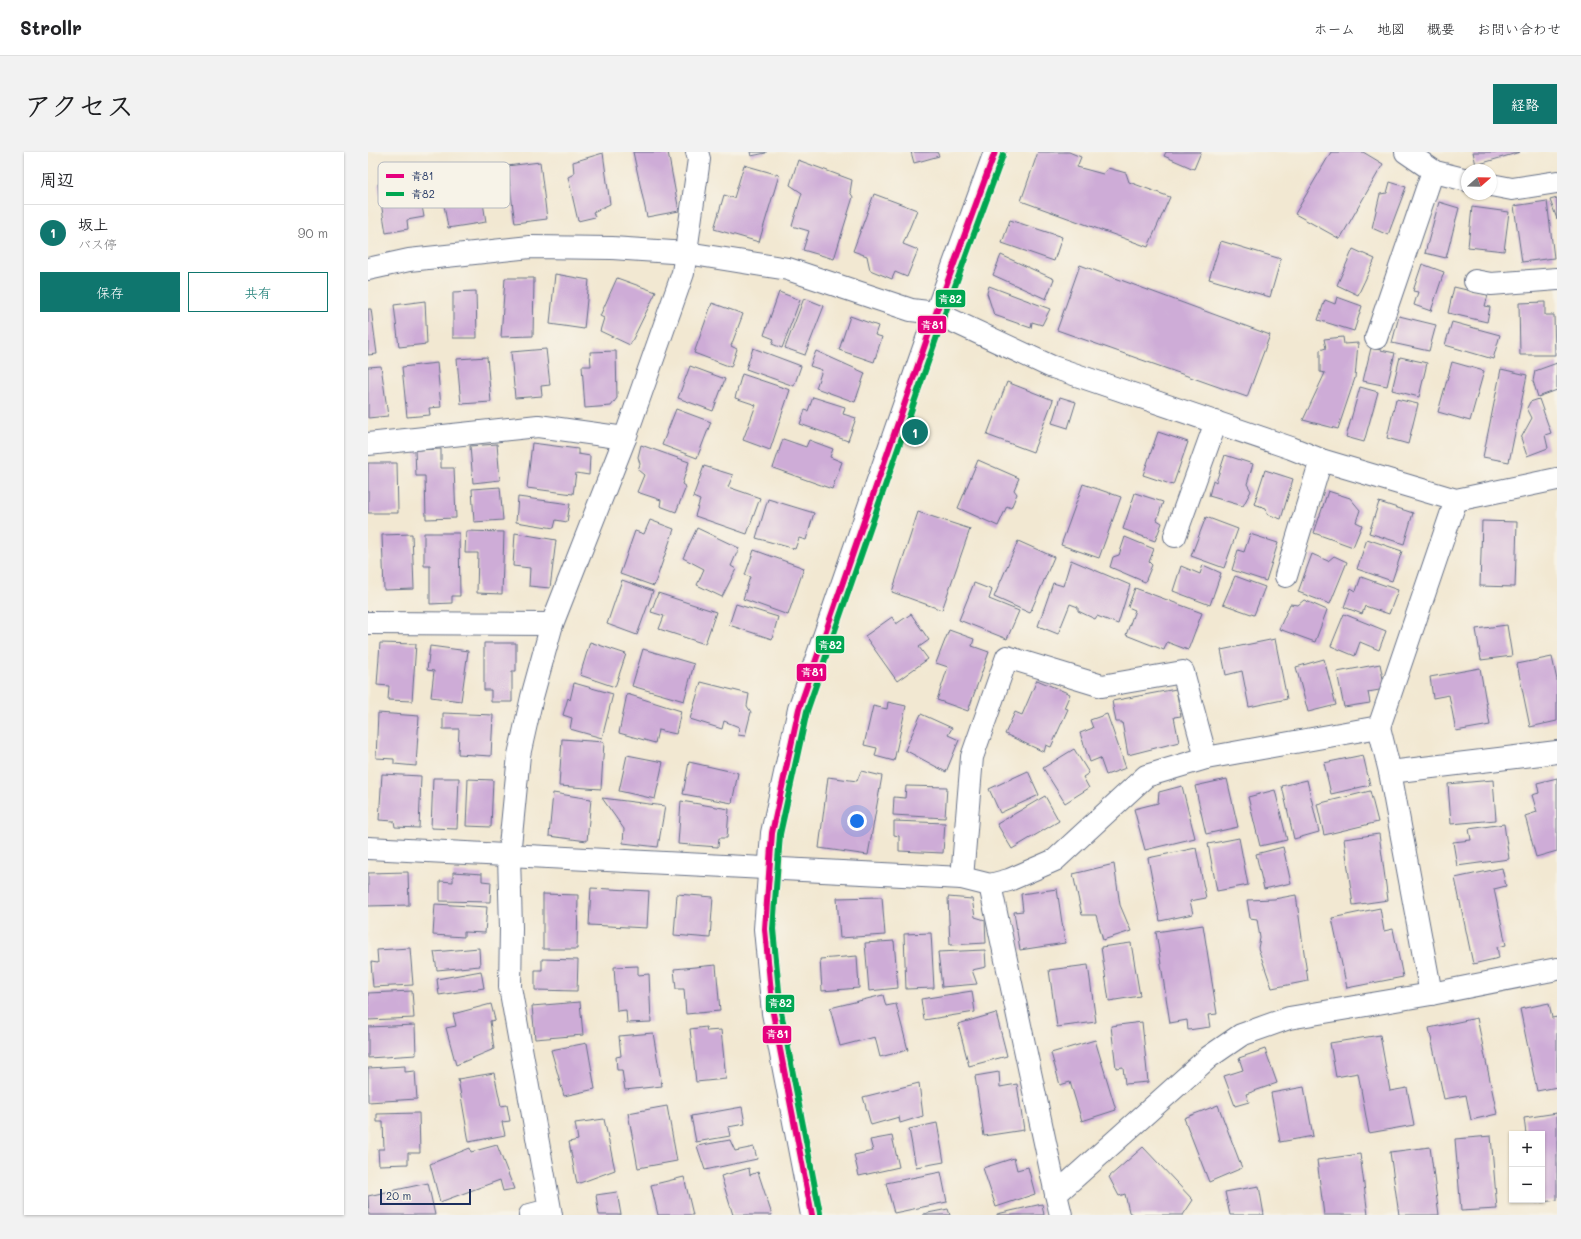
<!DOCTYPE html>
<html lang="ja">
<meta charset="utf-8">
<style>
:root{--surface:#fff;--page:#f2f2f2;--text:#202124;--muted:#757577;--line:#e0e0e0;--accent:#0f766e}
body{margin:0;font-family:Mali,"Klee One",sans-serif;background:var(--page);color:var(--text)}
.controls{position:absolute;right:12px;bottom:12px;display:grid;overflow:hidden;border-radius:0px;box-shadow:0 1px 3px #0004}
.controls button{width:36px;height:36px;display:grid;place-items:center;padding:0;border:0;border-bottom:1px solid var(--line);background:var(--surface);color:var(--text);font:20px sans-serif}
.compass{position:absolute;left:1093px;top:12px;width:36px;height:36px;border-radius:50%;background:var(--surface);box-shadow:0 1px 3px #0004;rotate:70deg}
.scale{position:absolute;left:12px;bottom:10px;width:91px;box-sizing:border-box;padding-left:4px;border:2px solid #1b2f5e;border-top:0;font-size:11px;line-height:14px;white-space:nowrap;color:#1b2f5e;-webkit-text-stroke:3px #f7f3e8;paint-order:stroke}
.you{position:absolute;left:489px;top:669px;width:14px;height:14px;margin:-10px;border:3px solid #fff;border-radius:50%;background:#1a73e8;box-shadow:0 0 0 6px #1a73e833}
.badge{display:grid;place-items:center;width:26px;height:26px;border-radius:50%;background:var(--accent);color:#fff;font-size:13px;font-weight:700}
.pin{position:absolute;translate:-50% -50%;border:2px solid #fff;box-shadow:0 1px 4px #0006}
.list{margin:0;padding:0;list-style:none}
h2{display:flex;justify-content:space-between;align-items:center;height:52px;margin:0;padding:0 16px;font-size:17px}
h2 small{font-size:13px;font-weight:400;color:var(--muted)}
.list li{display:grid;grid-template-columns:26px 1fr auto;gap:12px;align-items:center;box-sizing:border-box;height:56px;padding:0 16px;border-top:1px solid var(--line)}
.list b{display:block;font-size:15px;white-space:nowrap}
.list p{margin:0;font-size:13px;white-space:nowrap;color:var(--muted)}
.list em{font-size:13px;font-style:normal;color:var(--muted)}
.actions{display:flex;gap:8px;padding:12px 16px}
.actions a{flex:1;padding:9px 0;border:1px solid var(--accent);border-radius:0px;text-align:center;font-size:14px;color:var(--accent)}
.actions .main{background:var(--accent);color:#fff}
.map{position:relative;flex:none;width:1189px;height:1063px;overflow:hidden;border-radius:0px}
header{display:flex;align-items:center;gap:24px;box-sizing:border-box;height:56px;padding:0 20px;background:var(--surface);border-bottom:1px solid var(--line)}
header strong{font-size:19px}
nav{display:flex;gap:22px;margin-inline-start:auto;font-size:14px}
.intro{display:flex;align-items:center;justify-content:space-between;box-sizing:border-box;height:96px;padding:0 24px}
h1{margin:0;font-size:28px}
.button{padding:10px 18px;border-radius:0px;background:var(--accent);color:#fff;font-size:14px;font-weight:700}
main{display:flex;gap:24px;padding:0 24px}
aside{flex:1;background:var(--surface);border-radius:0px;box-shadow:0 1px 3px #0004}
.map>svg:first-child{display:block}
.building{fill:#ceacd7}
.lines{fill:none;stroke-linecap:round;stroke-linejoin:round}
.minor-casing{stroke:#667087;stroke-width:24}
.minor{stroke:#fff;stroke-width:22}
.bus-1-casing{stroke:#f7f3e8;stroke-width:9}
.bus-2-casing{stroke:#f7f3e8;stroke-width:9}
.bus-1{stroke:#e5007d;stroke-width:6}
.bus-2{stroke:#00a651;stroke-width:6}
.key{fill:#f7f3e8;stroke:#b5b8bf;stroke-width:1}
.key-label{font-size:11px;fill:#1b2f5e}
.line-badge{stroke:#f7f3e8;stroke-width:1.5}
.badge-label{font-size:11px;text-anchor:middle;font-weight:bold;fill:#fff}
</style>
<header>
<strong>Strollr</strong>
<nav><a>ホーム</a><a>地図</a><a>概要</a><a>お問い合わせ</a></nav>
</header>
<div class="intro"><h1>アクセス</h1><a class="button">経路</a></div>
<main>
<aside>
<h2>周辺<small></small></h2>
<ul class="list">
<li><span class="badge">1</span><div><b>坂上</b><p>バス停</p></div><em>90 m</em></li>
</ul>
<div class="actions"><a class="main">保存</a><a>共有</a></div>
</aside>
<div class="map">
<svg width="1189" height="1063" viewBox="0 0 1189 1063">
<rect width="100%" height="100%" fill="#f7f3e8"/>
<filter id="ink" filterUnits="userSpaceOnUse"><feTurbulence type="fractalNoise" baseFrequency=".025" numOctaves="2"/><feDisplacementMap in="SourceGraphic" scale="8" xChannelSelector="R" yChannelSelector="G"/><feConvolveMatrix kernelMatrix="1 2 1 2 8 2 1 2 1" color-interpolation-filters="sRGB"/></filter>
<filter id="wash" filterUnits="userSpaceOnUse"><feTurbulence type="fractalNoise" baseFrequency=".012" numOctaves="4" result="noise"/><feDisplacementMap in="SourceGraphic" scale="16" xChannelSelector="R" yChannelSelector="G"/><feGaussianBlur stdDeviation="0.9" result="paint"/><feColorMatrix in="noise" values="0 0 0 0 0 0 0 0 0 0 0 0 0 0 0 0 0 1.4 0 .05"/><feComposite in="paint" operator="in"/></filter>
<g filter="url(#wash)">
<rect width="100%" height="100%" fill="#f2e8d2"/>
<g id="blocks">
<g class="building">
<path d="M265 0H300L311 59 279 65Z"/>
<path d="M382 0H398V1L383 4Z"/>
<path d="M543 0H569L571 4 546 11Z"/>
<path d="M670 0H701L713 5 709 15 735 22 740 16 758 21 761 30 802 45 780 95 653 49Z"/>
<path d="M798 0H833L826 17 796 4Z"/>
<path d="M963 0H995L1015 12 972 87 927 62Z"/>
<path d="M1105 0H1152L1108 13Z"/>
<path d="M235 1 242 52 225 60 227 65 210 69 200 25 206 22 205 10Z"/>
<path d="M430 8 484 28 482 40 485 45 466 107 435 98 441 79 424 74 434 41 422 33Z"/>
<path d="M172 10 179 67 147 71 139 14Z"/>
<path d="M376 13 411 23 391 90 346 77 356 43 366 46Z"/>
<path d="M110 18 118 70 80 76 71 24Z"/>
<path d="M49 26 56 65 39 68 40 77 18 81 10 32Z"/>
<path d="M1022 30 1038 35 1020 83 1004 76 1012 42 1019 41Z"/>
<path d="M506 42 549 58 535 92 550 98 539 125 527 120 524 127 502 118 499 104 485 99Z"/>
<path d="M1189 46V67L1182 48Z"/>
<path d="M1179 49 1186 106 1154 110 1146 54Z"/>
<path d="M1071 50 1091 56 1078 106 1057 101Z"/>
<path d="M1104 55 1141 60 1136 99 1100 95Z"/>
<path d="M642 68 694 85 686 109 634 91Z"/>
<path d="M853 89 913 107 902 145 841 127Z"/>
<path d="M985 97 1007 107 990 143 969 133Z"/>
<path d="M633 103 686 127 678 147 625 123Z"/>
<path d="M1054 112 1076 120 1063 159 1046 153 1050 140 1045 139Z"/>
<path d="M712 113 902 183 879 245 689 178Z"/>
<path d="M187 122 221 128 216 177 182 172Z"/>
<path d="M137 126H166L165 184 133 185Z"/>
<path d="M249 126 288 140 262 193 232 179 236 166 232 164Z"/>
<path d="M621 134 682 157 674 173 664 170 663 176 626 163 619 141Z"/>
<path d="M1086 135 1120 143 1117 154 1122 155 1119 170 1080 161Z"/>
<path d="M108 139 109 186H85V140Z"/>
<path d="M411 140 432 148 414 196 404 192 406 187 396 183Z"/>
<path d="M969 145 994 154 986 179 950 168 957 148 967 152Z"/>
<path d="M436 146 456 154 437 203 417 196Z"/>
<path d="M57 149 59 192 31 195 26 153Z"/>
<path d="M1177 150V163H1186L1187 203H1152L1151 151Z"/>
<path d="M344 151 375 162 363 194 369 197 363 215 326 201Z"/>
<path d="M0 157H3L9 202 0 203Z"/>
<path d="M482 164 510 174 507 183 514 185 506 210 471 198Z"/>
<path d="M1031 164 1068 173 1061 199 1024 191Z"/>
<path d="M1084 170 1132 183 1125 207 1077 193Z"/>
<path d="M975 185 976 192 990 191 987 226 970 277 935 268 957 221 952 220V198L958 196 956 187Z"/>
<path d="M385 196 433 214 426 234 378 217Z"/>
<path d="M1003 196 1027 201 1019 234 995 229Z"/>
<path d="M178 197 182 233 173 234 174 244 147 246 143 200Z"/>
<path d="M248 199 249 246 243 254 217 256 214 214H223L222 200Z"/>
<path d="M448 199 497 221 487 250 448 236 454 218 442 214Z"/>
<path d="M119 205 123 250 93 252 89 207Z"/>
<path d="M1032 205 1059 211 1051 245 1024 238Z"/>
<path d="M1084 210 1116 219 1102 269 1070 260Z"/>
<path d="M69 211 73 255 61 256 62 263 39 265 34 215Z"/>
<path d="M1189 211V238L1170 245 1165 229 1167 219Z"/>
<path d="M13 214 20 264 0 266V215Z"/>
<path d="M322 214 357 227 345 259 310 246Z"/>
<path d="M1133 217 1159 223 1141 310 1115 305Z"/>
<path d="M374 222 422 238 402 298 375 288 388 253 367 246Z"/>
<path d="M639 230 685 248 665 300 619 283Z"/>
<path d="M992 235 1010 240 996 290 978 285Z"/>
<path d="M445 245 477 255 475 262 488 266 480 289 432 272 437 258 440 259Z"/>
<path d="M692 245 708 250 700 276 684 271Z"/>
<path d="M1028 247 1050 252 1040 292 1019 286Z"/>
<path d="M1171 247 1183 281 1177 283 1180 296 1159 304 1153 286 1164 266 1159 256 1162 250Z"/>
<path d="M308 257 343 270 329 306 294 293Z"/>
<path d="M790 280 820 290 805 333 775 323Z"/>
<path d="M415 287 438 295 441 288 465 297 462 305 474 310 464 337 405 316Z"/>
<path d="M164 291 210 297V302L222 304 221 323 208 321 205 342 159 336Z"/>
<path d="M129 292 132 328 105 331 102 294Z"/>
<path d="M273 293 321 310 314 332 318 335 308 360 292 354 293 348 269 340 276 323 270 318 272 312 270 305Z"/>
<path d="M73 297V316H86L88 366 58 367 57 324H48L47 298Z"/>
<path d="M857 303 885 312 879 332 883 339 875 354 841 344 845 328 848 330Z"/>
<path d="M610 308 651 326 646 338 649 342 643 356 639 354 630 374 590 356Z"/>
<path d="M0 311H29L30 361H0Z"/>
<path d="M336 314 365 323 360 335 392 346 379 382 327 364 332 348 325 345Z"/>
<path d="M897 318 925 327 913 367 899 362 898 356 886 352Z"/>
<path d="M715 332 753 345 731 406 693 393Z"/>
<path d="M132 335 135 368 106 370 104 337Z"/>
<path d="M960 339 982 346 992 358 988 370 994 373 985 395 946 381Z"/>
<path d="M767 341 795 350 789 368 794 371 787 389 755 377Z"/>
<path d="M150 345 202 352 199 370 188 368 186 376 148 370Z"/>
<path d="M400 347 446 361 438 388 431 386 427 397 388 386Z"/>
<path d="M1011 350 1045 361 1036 392 1001 381Z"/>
<path d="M550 360 602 377 574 458 524 440Z"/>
<path d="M838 365 870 377 856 416 823 404Z"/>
<path d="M282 368 306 377 286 434 252 422 267 379 276 382Z"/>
<path d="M1114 369 1149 370 1147 435 1112 434Z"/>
<path d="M329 376 371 396 363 414 368 417 354 445 329 433 336 417 315 406Z"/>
<path d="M98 379 136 380 134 442 109 441 110 401H97Z"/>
<path d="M56 381H91L92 444H84V451L62 452V414H56Z"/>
<path d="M147 381 188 388 182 436 161 434 162 416 145 414Z"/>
<path d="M44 382 46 437 16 438 14 383Z"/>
<path d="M882 382 910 391 898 429 864 418 870 398 876 400Z"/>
<path d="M757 385 786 397 781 410 784 413 777 430 742 415 745 405 751 403Z"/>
<path d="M999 387 1034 399 1024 429 989 417Z"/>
<path d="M650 389 686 405 662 461 626 445Z"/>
<path d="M386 398 436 416 420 463 375 447 382 425 377 423Z"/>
<path d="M944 402 960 409 966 404 979 410 962 452 930 440Z"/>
<path d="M703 408 762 433 750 472 729 464 727 467 710 459V455L702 452 690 482 670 474 685 431 695 434Z"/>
<path d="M835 413 853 421 842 453 805 439 813 414 832 422Z"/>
<path d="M867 424 897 435 886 463 855 452Z"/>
<path d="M993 425 1030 438 1021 462 997 454 994 462 976 455 983 436 988 439Z"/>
<path d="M254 428 285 439 269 483 239 472Z"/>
<path d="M606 431 624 438 621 447 651 459 639 487 591 468Z"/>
<path d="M767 436 834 461 820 498 799 490 796 498 758 483 767 458 760 455Z"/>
<path d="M290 441 348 460 337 492 291 477 296 464 283 460Z"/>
<path d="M936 448 959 458 947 490 911 477 922 452 930 453Z"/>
<path d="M368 452 410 465 404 487 361 473Z"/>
<path d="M543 462 561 488 551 495 560 507 529 529 497 484 524 465 528 472Z"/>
<path d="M976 462 1018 479 1011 498 992 490 987 504 963 494Z"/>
<path d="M1139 473 1144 504 1113 508 1108 477Z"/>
<path d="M581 478 606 487 604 494 621 500 600 559 569 548 580 515 568 511Z"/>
<path d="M907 487 919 547 881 555 874 519 858 523 853 498Z"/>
<path d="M222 490 258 502 247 535 212 523Z"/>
<path d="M12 491 48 492 44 549 20 548 21 534 9 533Z"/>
<path d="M116 491H148V519H144V550H123V538H116Z"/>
<path d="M62 494 100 499 93 549 63 545 66 519 59 518Z"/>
<path d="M275 497 326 512 316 549 264 534Z"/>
<path d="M1184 505 1189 528V569L1162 575 1149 512Z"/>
<path d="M956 507 968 553 940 560 928 515Z"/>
<path d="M1012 512 1017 537 1000 540 1002 551 976 555 969 520Z"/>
<path d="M1112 516 1122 573 1088 579 1081 543 1065 546 1062 525Z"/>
<path d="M669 528 702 542 696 556 700 557 683 595 678 593 676 600 637 582 647 560 654 563Z"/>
<path d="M333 530 381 542 379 554 383 560 377 584 370 583 371 575 356 569 354 577 322 567Z"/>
<path d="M206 531 245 542 234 586 202 577 204 566 195 563 200 546 202 548Z"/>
<path d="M808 537 813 564 806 565 811 590 760 603 754 570H748L744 549Z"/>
<path d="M259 542 313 559 308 582 290 578 287 591 251 581Z"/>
<path d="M520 550 538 554 526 609 507 604 509 596 496 593 505 554 519 557Z"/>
<path d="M10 561 51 564 48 614 26 612V607L8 606Z"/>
<path d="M75 561 125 563 123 604 90 602 91 577H75Z"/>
<path d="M553 562 584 576 580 583 591 588 578 620 537 598Z"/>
<path d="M739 562 758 616 738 623 732 606 722 610 712 581 725 576 722 568Z"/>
<path d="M194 587 236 590 233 637 191 634Z"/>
<path d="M706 597 721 621 715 625 721 636 697 651 675 616Z"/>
<path d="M259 603 295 610 287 647 251 639Z"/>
<path d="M995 603 1002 633 963 642 956 611Z"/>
<path d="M321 610 370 621 364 651 315 642Z"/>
<path d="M493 619 514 624 500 703 451 696 460 625 489 629Z"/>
<path d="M660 619 671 643 632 661 621 637Z"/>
<path d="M14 622 53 624 51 676 27 675 26 669 11 668Z"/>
<path d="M65 626H91L89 677 63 676Z"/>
<path d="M1189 626V699L1168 705 1157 664 1169 660 1164 643 1171 641 1169 631Z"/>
<path d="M100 627 125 628 123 675 98 674Z"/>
<path d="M859 627 870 675 838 682 827 634Z"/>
<path d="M939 628 951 680 926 687 914 634Z"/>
<path d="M1125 628 1128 668 1083 672 1080 632Z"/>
<path d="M538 634 579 635 577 666 525 663 526 645 537 646Z"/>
<path d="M814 634 827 686 777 698 766 657 790 651 791 640Z"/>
<path d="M907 638 919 688 892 694 880 645Z"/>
<path d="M1002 639 1010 670 956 683 949 652Z"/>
<path d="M185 641 223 647 219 689 181 684Z"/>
<path d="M677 644 691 669 644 697 629 672Z"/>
<path d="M234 646 297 654 290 695 255 691 256 677Z"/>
<path d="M313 649 361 657 359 686H351L350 695 310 692Z"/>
<path d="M526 669 577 671 575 701 531 699V684L526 683Z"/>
<path d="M1136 672 1141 707 1089 714 1085 690 1103 688 1101 677Z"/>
<path d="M1011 682 1020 748 985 753 976 687Z"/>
<path d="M871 686 880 733 849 739 840 692Z"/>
<path d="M915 695 923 731 896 737 888 702Z"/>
<path d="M828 696 838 746 822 749 825 762 792 769 780 706Z"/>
<path d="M746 712 752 753 763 779 735 788 728 763H714L705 722Z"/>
<path d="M1134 716 1138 734 1126 737 1138 793 1129 795 1131 806 1105 812 1087 726Z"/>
<path d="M40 720 41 753 0 754V721Z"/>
<path d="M85 720 114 722V729L123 730 122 750 72 749V729L85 730Z"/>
<path d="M223 736 281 739 279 776 221 773Z"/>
<path d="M689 737 697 791 652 798 646 760 655 759 653 742Z"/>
<path d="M175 742 210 743 209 797H175Z"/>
<path d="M309 742 345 745 342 786 306 783Z"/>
<path d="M928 743 940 829 904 836 890 796 892 786 889 767 882 766 879 748 906 747Z"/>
<path d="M514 745 517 783 472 786 469 746Z"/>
<path d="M580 745 604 747 607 765 617 768 618 791 582 793Z"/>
<path d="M67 752 119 755 117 781 96 780V785L65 783Z"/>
<path d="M1012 756 1016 779 1025 777 1035 825 979 836 964 766Z"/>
<path d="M835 773 849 862 840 863 842 875 820 878 819 868 802 871 788 780Z"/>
<path d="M563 781 566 836 538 837 536 782Z"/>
<path d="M526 789 530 836 501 839 497 791Z"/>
<path d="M763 791 772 844 741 849 733 795Z"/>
<path d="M42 796 45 833 5 835 3 810 10 811 9 798Z"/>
<path d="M111 796 112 814 69 818 66 800Z"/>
<path d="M617 798 618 815 604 818 609 832 574 835 570 800Z"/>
<path d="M489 804 491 836 454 839 452 807Z"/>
<path d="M174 807 210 808 209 839 167 838V818H174Z"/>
<path d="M348 813 352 859 318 862 316 837H308L306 817Z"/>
<path d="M720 813 728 870 689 875 681 818Z"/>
<path d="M270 814V823L281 822 283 870 259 871 258 858 249 859 246 815Z"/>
<path d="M113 819 116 836 71 843 69 827Z"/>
<path d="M44 839 46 866 0 868V841Z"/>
<path d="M604 839 607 860 556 868 553 847Z"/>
<path d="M515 843 518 854 528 852 540 898 512 905 507 885 472 894 462 856Z"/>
<path d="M212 850 215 883 167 887 164 854Z"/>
<path d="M1181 851 1184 866 1189 865V935L1169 939 1152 857Z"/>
<path d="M123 852 127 868 122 869 126 897 88 913 78 876 88 874 85 862Z"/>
<path d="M628 861 639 904 601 914 590 872Z"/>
<path d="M1109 866 1129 962 1103 968 1098 943 1076 947 1061 876Z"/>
<path d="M774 870 780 930 757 932 755 915 748 916 743 874Z"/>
<path d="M47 873 48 903 0 906V875Z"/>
<path d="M338 875 339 879 353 878 358 927 328 930 322 877Z"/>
<path d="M285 881 294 934 257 938 254 918H249L248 905 253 904 251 884Z"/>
<path d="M1012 883 1022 939 1039 936 1046 973 1001 981 990 921 968 925 962 891Z"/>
<path d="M727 888 748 958 714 969 702 930 692 933 683 901Z"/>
<path d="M219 891 227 937 196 944 183 898Z"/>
<path d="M897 897 909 931 878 942 881 950 867 954 856 924 875 918 871 906Z"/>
<path d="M37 914V920L47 919 49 947 0 950V916Z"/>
<path d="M631 920 632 935 649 932 656 978 616 984 607 924Z"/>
<path d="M126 921 133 954 139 953 142 969 134 970 137 983 101 990 90 927Z"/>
<path d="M551 931 555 964 532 971 531 965 503 973 495 945Z"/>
<path d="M936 935 945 984 912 990 903 941Z"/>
<path d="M850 953 874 1016 841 1030 816 966Z"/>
<path d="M299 954 309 1009 270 1016 260 961Z"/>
<path d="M374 955 377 972 360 975 362 984 328 990 323 964Z"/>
<path d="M51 961 52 1001H40V1012L11 1013 10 997H16L15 970H9V962Z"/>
<path d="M1189 961V1048L1168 1051V1048H1174V982H1158L1156 966Z"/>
<path d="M236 967 247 1018 209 1032 201 990 210 988 207 971Z"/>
<path d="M569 971 576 1010 548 1015 541 977Z"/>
<path d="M524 984 531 1015 491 1024 486 1003 505 999 502 988Z"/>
<path d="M1123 984 1129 1057 1093 1059 1087 987Z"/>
<path d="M362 988 367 999 386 995 389 1007 337 1018 329 994Z"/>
<path d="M129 993 146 1037 135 1039 132 1028 72 1050 62 1012 102 996 103 1000Z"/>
<path d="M775 995 825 1048 815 1063H765L761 1060 757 1042 751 1044 741 1025Z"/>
<path d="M1062 995 1071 1063H1031L1022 1000Z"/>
<path d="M992 1002 1000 1063H956L949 1008Z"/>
<path d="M646 1006 649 1018 660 1015 667 1042 628 1055 615 1016Z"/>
<path d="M381 1016 382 1023 390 1020 404 1063H365L353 1024Z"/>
<path d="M573 1020 579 1050 526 1061 518 1031Z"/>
<path d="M316 1025 325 1063H290L283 1033Z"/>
<path d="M60 1031 67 1063H1L0 1044Z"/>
<path d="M891 1034 896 1063H862L857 1040Z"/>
<path d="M249 1040 253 1063H231L228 1043Z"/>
<path d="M674 1052 676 1063H629V1062Z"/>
<path d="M580 1057 582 1063H555V1062Z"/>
</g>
</g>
</g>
<g filter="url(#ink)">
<use href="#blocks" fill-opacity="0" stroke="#667087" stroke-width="1"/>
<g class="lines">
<defs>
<g id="minor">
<path d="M1038 0 1067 20 1099 28"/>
<path d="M1123 33 1144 37 1189 30"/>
<path d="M0 117 41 108 162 95 244 96 319 101 420 117 543 158 568 161 682 214 923 296 953 308 1088 348 1189 327"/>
<path d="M1107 129 1123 132 1189 127"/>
<path d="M1008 186 1065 19"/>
<path d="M0 292 170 274 257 286"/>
<path d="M807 384 848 270"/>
<path d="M918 424 953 308"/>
<path d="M0 471 184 472"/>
<path d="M1011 575 1022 620 1063 842"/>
<path d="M1022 620 1189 600"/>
<path d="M0 696 594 726 622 733 641 728 687 708 778 624 838 606 1011 575 1088 348"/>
<path d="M594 726 604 605 639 505 734 534 815 520 838 606"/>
<path d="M622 733 688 1042"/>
<path d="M162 1063 181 1058"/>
<path d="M183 1063 142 835 143 776 141 704 151 603 164 545 184 472 257 286 315 121 331 7 329 0"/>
<path d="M444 1063 405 861 397 777 404 681 431 557 568 161 627 0"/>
<path d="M693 1063 688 1042 841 905 873 883 921 866 1063 842 1189 817"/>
</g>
</defs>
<use href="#minor" class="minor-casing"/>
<use href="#minor" class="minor"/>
<defs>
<path id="bus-1" d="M444 1063 405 861 397 777 404 681 431 557 568 161 627 0"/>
<path id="bus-2" d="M452 1061 413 860 405 777 412 682 439 559 576 164 635 3"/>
</defs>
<use href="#bus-1" class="bus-1-casing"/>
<use href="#bus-2" class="bus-2-casing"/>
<use href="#bus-1" class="bus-1"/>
<use href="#bus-2" class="bus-2"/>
</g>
</g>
<rect x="10" y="10" width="132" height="46" rx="6" class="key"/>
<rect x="18" y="22" width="18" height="4" fill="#e5007d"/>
<rect x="18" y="40" width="18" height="4" fill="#00a651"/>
<g class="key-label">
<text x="43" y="28">青81</text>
<text x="43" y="46">青82</text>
</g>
<g class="line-badge">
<rect x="567" y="137" width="31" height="19" rx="4" fill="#00a651"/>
<rect x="549" y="163" width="30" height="19" rx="4" fill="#e5007d"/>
<rect x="447" y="483" width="30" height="19" rx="4" fill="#00a651"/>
<rect x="428" y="511" width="31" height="19" rx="4" fill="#e5007d"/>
<rect x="397" y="842" width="30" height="19" rx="4" fill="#00a651"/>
<rect x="394" y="873" width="30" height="19" rx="4" fill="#e5007d"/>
</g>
<g class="badge-label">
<text x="582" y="151">青82</text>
<text x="564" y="177">青81</text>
<text x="462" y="497">青82</text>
<text x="444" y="524">青81</text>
<text x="412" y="855">青82</text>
<text x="409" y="886">青81</text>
</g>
</svg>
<div class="controls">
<button>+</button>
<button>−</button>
</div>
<svg class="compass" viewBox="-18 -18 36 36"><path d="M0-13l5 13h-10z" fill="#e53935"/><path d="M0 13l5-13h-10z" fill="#757577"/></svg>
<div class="scale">20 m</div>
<div class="you"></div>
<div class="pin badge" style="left:547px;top:280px">1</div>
</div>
</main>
